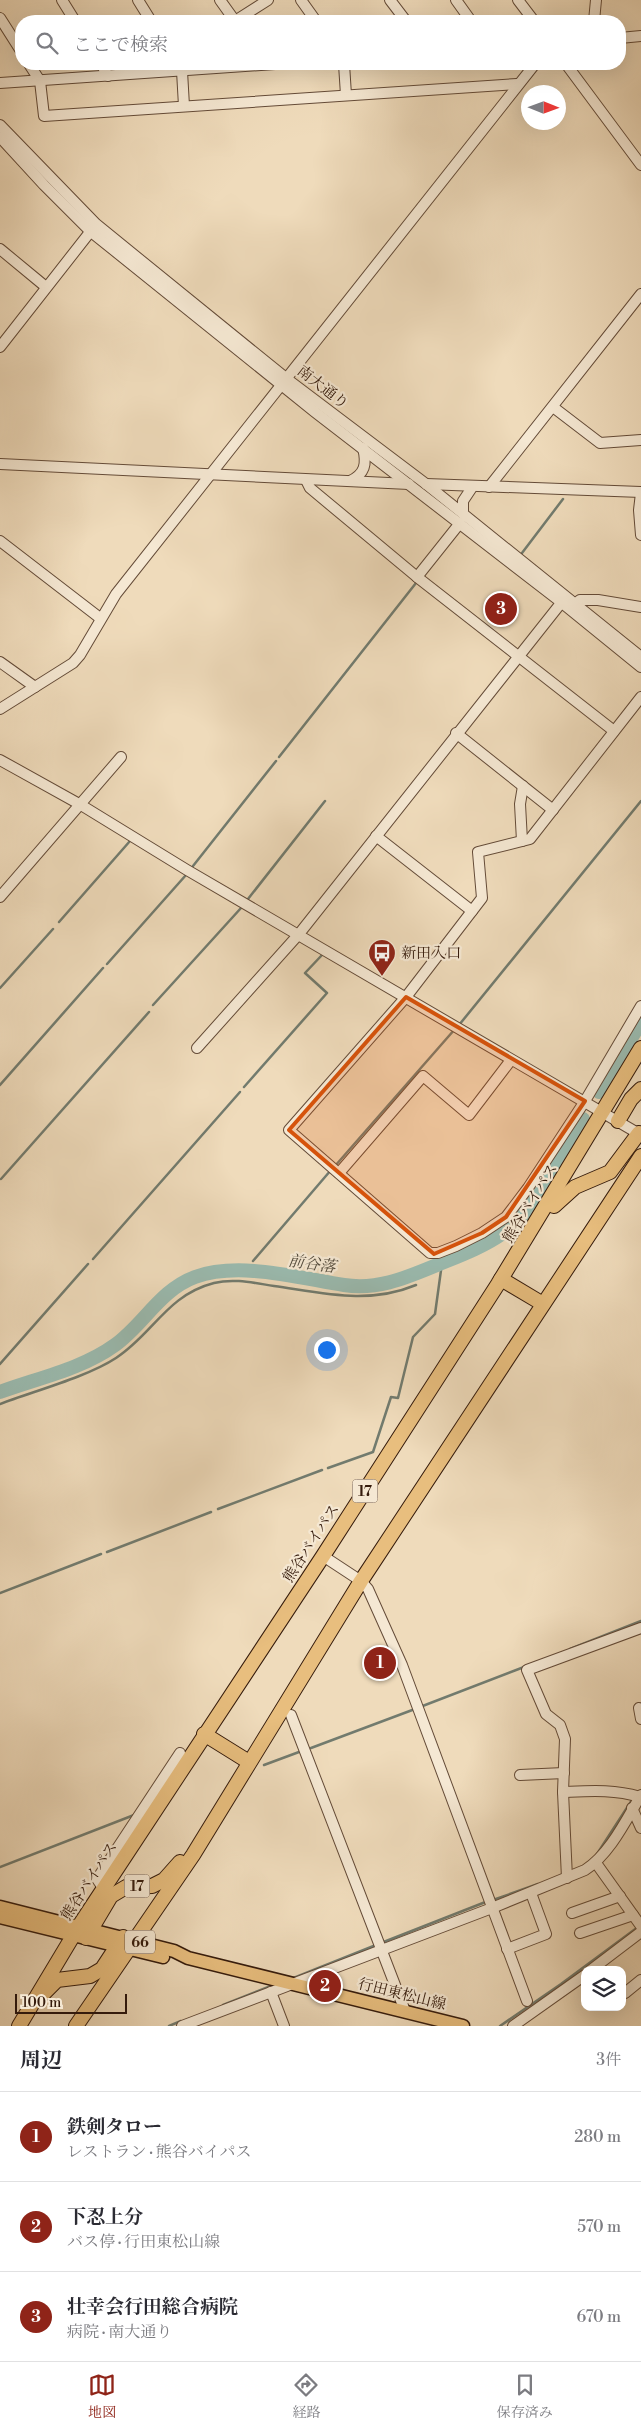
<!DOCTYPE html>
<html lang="ja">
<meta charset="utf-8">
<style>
:root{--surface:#fff;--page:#f7f7f7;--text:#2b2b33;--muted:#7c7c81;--line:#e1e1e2;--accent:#8f2418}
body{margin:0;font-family:"Libre Bodoni","Noto Serif JP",serif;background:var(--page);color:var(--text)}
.controls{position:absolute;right:15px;bottom:15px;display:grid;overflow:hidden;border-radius:10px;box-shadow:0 5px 20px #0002}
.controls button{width:45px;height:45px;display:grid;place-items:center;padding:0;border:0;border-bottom:1px solid var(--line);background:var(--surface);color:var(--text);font:25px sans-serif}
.compass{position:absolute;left:521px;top:85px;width:45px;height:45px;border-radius:50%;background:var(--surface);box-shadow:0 5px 20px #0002;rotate:91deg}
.scale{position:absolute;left:15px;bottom:12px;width:112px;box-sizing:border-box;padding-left:5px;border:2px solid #351b0c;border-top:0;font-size:14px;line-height:18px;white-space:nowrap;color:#351b0c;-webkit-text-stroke:4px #f5e8d3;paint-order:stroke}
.you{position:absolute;left:326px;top:1349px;width:18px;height:18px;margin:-12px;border:4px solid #fff;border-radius:50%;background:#1a73e8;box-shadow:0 0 0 8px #1a73e833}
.badge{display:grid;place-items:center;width:32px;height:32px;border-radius:50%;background:var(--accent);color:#fff;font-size:16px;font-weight:700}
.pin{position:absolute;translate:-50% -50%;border:2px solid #fff;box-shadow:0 1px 5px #0006}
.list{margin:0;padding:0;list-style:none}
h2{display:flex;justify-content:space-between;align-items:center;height:65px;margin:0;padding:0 20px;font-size:21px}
h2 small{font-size:16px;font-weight:400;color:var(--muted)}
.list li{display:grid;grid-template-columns:32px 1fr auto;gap:15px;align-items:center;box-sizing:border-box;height:90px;padding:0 20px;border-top:1px solid var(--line)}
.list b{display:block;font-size:19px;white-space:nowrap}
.list p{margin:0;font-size:16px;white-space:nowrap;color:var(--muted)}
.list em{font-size:16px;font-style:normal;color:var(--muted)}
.icon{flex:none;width:28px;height:28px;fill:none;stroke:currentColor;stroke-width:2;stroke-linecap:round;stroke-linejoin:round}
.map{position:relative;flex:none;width:641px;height:2026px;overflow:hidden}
.search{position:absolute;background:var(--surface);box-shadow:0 5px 20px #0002;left:15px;right:15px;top:15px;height:55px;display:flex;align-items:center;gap:12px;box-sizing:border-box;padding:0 18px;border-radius:20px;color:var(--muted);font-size:19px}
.sheet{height:335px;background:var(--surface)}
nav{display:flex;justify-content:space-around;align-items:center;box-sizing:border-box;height:70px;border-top:1px solid var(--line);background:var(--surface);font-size:14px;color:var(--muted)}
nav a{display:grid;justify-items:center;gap:2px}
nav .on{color:var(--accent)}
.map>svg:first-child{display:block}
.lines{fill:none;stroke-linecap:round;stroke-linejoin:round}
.stream{stroke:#727b6e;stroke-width:2.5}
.river{stroke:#9abbb0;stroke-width:14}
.minor-casing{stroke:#644b38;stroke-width:12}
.major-casing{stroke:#351b0c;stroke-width:15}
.highway-casing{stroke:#351b0c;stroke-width:16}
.minor{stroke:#f5e8d3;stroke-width:10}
.major{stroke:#e8be7e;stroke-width:12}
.highway{stroke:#e8be7e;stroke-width:14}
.marked{fill:#d6530c;fill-opacity:0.2;stroke:#d6530c;stroke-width:4;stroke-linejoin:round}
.labels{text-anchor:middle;stroke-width:4.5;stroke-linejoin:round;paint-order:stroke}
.shield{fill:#f5e8d3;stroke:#6f5848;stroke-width:1}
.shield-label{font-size:14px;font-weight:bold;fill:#351b0c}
.street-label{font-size:15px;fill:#351b0c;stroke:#f5e8d3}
.poi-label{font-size:15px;fill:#351b0c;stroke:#f5e8d3;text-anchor:start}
.water-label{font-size:16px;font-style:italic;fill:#534b3d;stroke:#f5e8d3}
</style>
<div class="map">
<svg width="641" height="2026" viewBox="0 0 641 2026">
<rect width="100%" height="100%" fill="#efdbbb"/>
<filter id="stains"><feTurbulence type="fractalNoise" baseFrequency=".004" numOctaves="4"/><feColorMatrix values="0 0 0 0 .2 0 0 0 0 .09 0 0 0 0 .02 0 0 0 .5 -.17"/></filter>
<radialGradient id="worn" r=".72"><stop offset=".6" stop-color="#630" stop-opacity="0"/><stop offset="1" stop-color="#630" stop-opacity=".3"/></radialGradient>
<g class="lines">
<g class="stream">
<path d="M522 553 563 499"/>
<path d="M279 757 416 583"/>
<path d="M193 866 276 761"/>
<path d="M248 899 325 801"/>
<path d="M59 922 130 841"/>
<path d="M107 964 186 875"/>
<path d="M0 988 53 929"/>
<path d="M153 1005 241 908"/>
<path d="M459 1025 641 801"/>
<path d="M0 1085 103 968"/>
<path d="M244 1087 327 993 305 973 322 955"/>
<path d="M335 1166 455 1029"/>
<path d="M1 1179 149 1012"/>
<path d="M93 1259 240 1092"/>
<path d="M253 1261 331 1170"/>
<path d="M0 1364 88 1264"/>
<path d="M0 1404C34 1391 87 1377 116 1358 153 1334 167 1295 214 1283 234 1278 254 1283 274 1286 323 1293 368 1305 416 1285"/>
<path d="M328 1468 373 1452 391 1397 398 1398 413 1337 435 1314 442 1263"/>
<path d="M218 1509 322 1470"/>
<path d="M107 1552 211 1512"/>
<path d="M0 1593 101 1554"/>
<path d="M570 1649 641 1621"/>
<path d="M420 1707 524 1667"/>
<path d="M311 1748 415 1709"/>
<path d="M264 1765 299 1752"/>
<path d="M597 1854 632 1800"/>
<path d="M0 1867 134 1815"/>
<path d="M493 1900 538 1884"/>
<path d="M381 1943 488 1901"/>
<path d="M291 1979 376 1945"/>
<path d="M223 2005 276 1984"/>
<path d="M169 2026 181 2021"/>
<path d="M500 2026 561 1984 638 1927"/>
</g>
<g class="river">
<path d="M599 1092 641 1022"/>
<path d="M0 1392C38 1378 82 1369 115 1345 144 1324 160 1290 195 1277 239 1261 299 1278 344 1285 376 1290 403 1279 432 1267 456 1257 482 1248 503 1233 538 1209 562 1155 583 1119"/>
</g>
<defs>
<g id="minor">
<path d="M62 0 75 21"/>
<path d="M138 0 151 21"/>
<path d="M220 0 235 21"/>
<path d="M301 0 316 21"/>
<path d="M390 0 406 21"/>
<path d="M456 0 471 21"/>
<path d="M518 0 534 21"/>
<path d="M0 18 21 51"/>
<path d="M235 21 268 0"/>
<path d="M594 21 596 0"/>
<path d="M620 38 641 36"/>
<path d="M29 64 40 81 44 116 517 84"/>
<path d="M101 64 108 76"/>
<path d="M177 64 182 71 184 106"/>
<path d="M344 64 346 95"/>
<path d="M566 64 641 165"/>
<path d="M0 83 275 64"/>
<path d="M0 125 96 224 287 379 426 484 641 657"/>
<path d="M0 137 44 185 90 231 315 412 561 602 641 667"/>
<path d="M0 249 46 287"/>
<path d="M0 347 94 227"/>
<path d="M553 407 600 443 641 440"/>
<path d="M0 464 409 484"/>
<path d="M306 480 310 488 417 577 614 731"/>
<path d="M350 481C365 474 367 464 363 448"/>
<path d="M426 484 641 492"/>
<path d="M489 487 641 294"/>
<path d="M641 493 639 510 641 535"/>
<path d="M463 514V501L473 486"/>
<path d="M0 541 100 618"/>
<path d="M417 577 460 523"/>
<path d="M575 604 580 600H598L641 607"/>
<path d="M0 662 35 687"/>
<path d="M641 697 530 839 478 852 482 898 406 997 289 1130 430 1253H438L456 1246 482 1233 506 1217 528 1188 585 1101 641 1006"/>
<path d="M0 709 73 663 80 655 116 594 535 64"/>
<path d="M456 733 553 810"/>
<path d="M0 760 81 805 187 870 641 1135"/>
<path d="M376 836 472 911"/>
<path d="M522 841 520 804 523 786"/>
<path d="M0 897 121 757"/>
<path d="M197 1048 299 934 565 598"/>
<path d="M339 1173 423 1076 469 1115 511 1060"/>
<path d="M323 1556 361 1581 368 1589 402 1665 527 2001"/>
<path d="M639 1708 641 1719"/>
<path d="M291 1715 405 2011"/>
<path d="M520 1775 564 1773"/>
<path d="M563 1792C589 1791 614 1789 640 1797"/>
<path d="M632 1808 641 1828"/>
<path d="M596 1863 641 1926"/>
<path d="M567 1878 563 1792 565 1739 560 1725 546 1714 527 1670 641 1628"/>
<path d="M103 1888 97 1879 180 1753"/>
<path d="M572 1913 620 1896"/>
<path d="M580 1933 633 1915"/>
<path d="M507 1949 546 1934 531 1893"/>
<path d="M591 1970 641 1932"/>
<path d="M271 1992 284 2026"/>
<path d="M625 1993 641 1980"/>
<path d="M182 2026 492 1908 585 1870C610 1854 626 1820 641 1795"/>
<path d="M513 2026 585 1975"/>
</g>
<g id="major">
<path d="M0 1907 174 1951 188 1958 463 2026"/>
<path d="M0 1917 163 1957"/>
</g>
<g id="highway">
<path d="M618 1121 631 1099 641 1089"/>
<path d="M554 1206 575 1187 610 1172 639 1133"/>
<path d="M501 1279 543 1304"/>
<path d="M204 1734 249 1762"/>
<path d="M86 1938 111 1896 126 1887 152 1886 164 1880 180 1862"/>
<path d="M43 1994 57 1980 90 1976 102 1969 123 1937"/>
<path d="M19 2026 79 1926 323 1556 498 1284 641 1048"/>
<path d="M76 2026 193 1855 361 1581 641 1156"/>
</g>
</defs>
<use href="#minor" class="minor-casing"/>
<use href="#major" class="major-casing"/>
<use href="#highway" class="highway-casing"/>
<use href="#minor" class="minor"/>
<use href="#major" class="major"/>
<use href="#highway" class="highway"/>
</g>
<path class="marked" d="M406 997 585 1101 506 1217 482 1233 434 1254 289 1130Z"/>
<defs>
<symbol id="bus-pin" viewBox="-11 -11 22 30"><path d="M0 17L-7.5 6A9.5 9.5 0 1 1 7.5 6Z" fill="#8f2418" stroke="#f5e8d3"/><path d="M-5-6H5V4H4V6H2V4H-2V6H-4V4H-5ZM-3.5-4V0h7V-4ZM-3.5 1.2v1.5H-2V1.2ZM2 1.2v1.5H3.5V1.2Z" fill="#fff"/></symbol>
</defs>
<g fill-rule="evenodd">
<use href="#bus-pin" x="366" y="937" width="32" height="43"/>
</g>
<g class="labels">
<g class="shield">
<rect x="352.5" y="1479.5" width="25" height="23" rx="4"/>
<rect x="124.5" y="1874.5" width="25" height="23" rx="4"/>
<rect x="125" y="1930.5" width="30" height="23" rx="4"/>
</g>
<g class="shield-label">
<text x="365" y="1496">17</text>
<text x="137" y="1891">17</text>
<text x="140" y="1947">66</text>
</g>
<g class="street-label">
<text transform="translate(323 387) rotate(38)" y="5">南大通り</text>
<text transform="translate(530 1203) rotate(-58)" y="5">熊谷バイパス</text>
<text transform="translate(311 1543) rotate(-57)" y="5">熊谷バイパス</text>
<text transform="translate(89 1881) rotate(-57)" y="5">熊谷バイパス</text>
<text transform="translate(402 1994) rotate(14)" y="5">行田東松山線</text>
</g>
<g class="poi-label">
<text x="401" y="958">新田入口</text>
</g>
<g class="water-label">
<text transform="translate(312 1263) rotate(8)" y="6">前谷落</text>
</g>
</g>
<rect width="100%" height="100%" filter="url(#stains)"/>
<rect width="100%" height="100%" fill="url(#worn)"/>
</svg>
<div class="controls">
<button><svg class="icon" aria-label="layers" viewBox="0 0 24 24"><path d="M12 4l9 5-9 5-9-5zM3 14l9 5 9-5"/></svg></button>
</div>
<svg class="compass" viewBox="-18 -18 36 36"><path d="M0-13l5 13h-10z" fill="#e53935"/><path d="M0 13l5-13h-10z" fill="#7c7c81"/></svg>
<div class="scale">100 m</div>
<div class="you"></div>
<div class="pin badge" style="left:380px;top:1663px">1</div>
<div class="pin badge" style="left:325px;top:1986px">2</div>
<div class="pin badge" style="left:501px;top:609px">3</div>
<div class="search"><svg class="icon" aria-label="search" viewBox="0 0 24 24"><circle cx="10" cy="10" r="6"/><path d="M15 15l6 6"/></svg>ここで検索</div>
</div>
<section class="sheet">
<h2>周辺<small>3件</small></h2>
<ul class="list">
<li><span class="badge">1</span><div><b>鉄剣タロー</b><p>レストラン · 熊谷バイパス</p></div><em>280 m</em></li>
<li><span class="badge">2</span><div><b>下忍上分</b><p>バス停 · 行田東松山線</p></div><em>570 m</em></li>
<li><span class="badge">3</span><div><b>壮幸会行田総合病院</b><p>病院 · 南大通り</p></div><em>670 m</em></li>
</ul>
</section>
<nav>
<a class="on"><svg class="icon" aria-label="map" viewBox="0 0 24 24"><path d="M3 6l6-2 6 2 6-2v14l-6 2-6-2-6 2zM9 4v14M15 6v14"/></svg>地図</a>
<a><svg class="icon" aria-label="directions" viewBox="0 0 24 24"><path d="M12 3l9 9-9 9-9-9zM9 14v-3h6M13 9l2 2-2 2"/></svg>経路</a>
<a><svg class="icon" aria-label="saved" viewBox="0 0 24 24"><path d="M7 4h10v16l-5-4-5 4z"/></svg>保存済み</a>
</nav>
